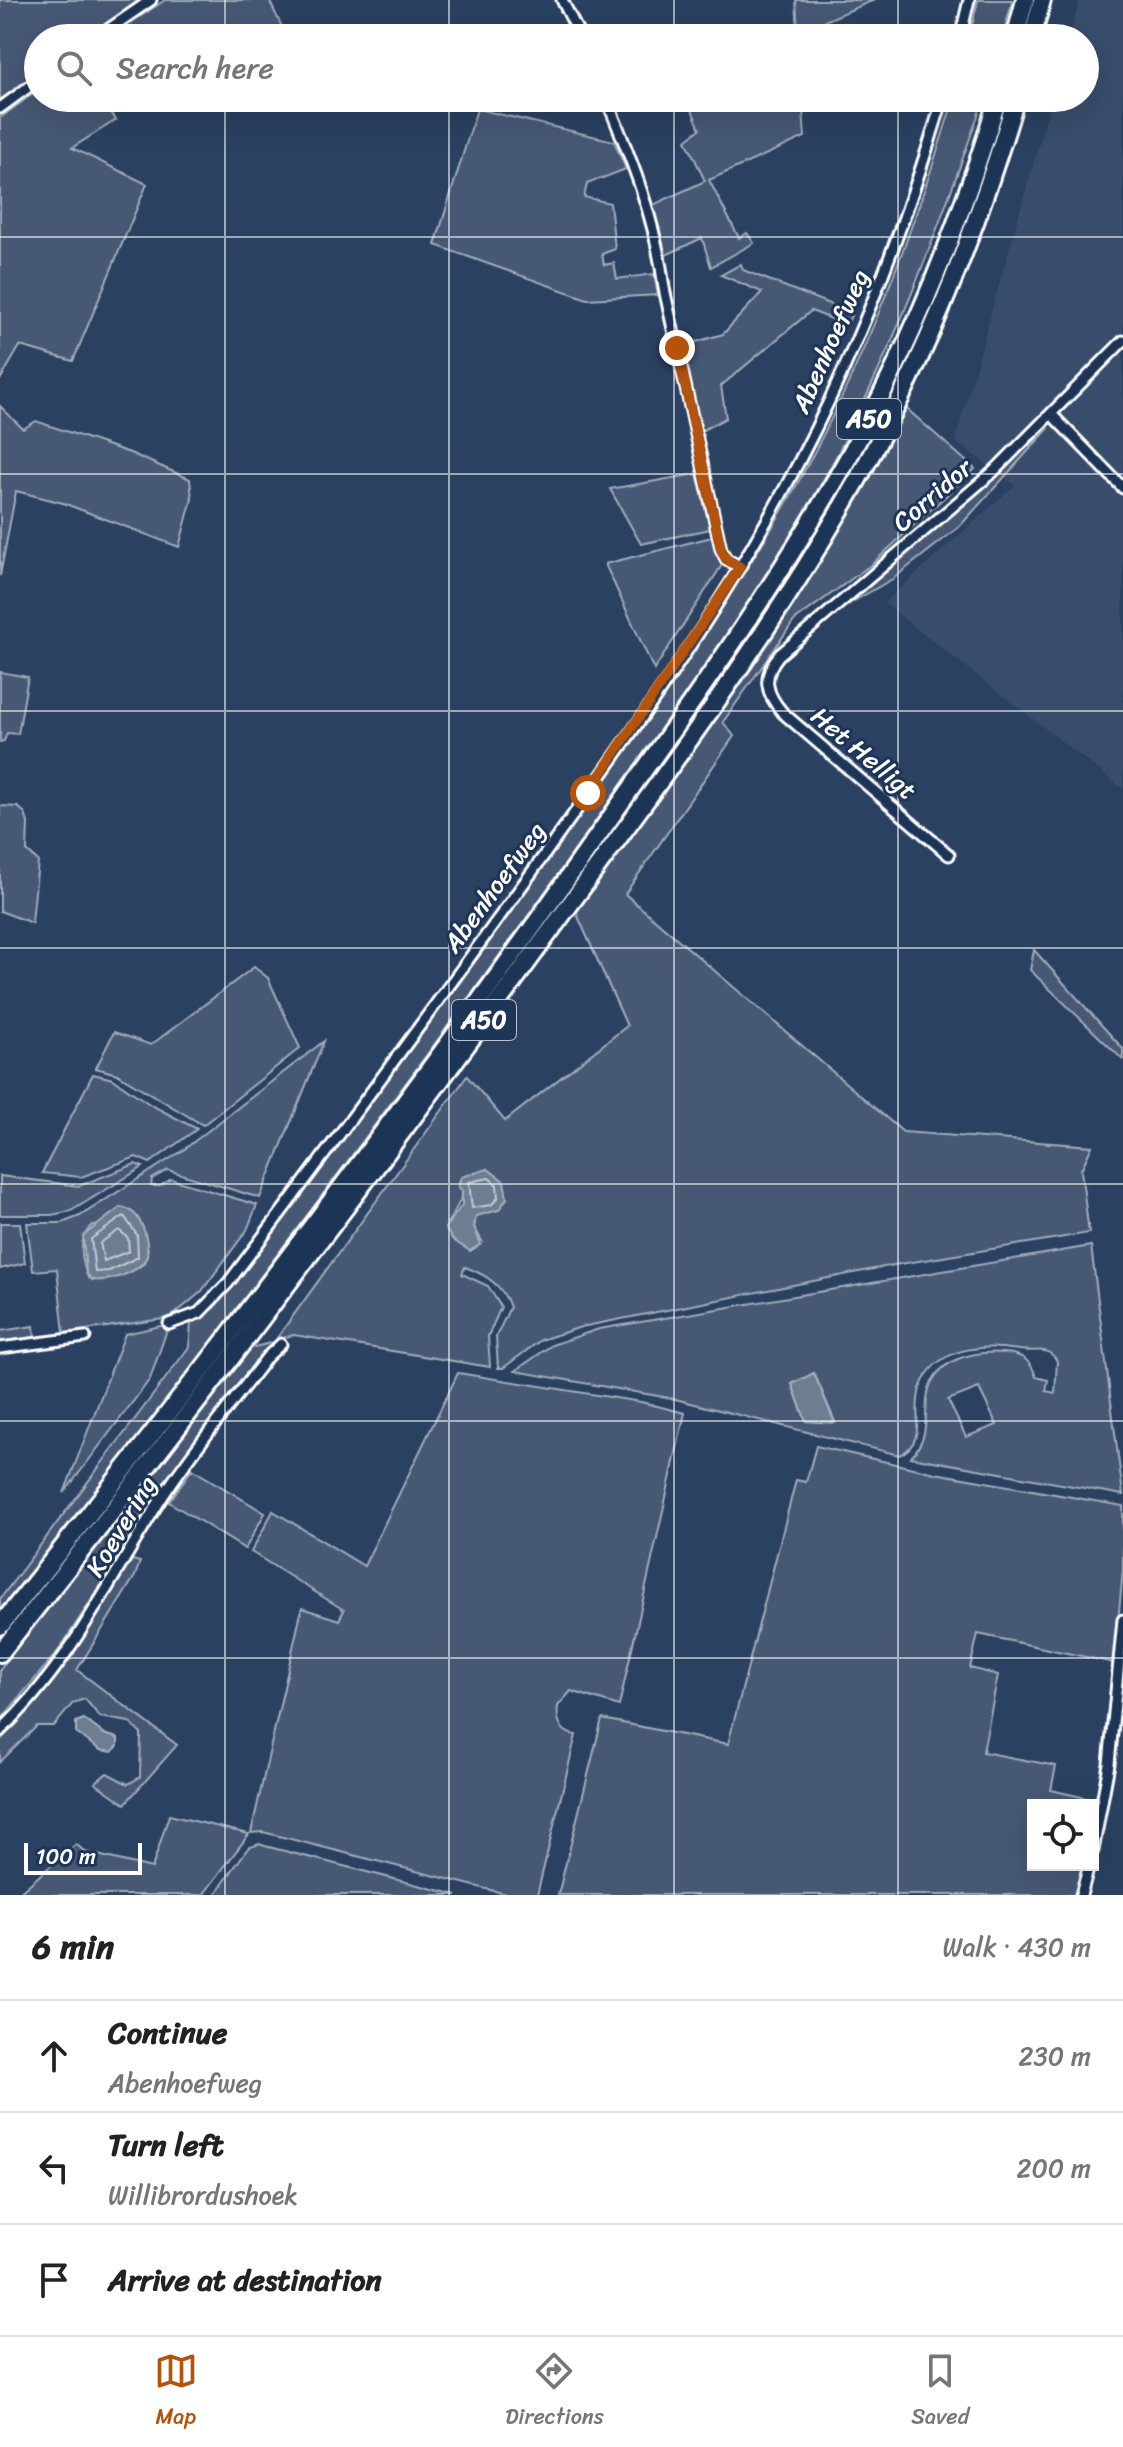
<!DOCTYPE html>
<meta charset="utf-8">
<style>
:root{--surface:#fff;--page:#f6f6f6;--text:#222;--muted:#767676;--line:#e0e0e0;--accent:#b45309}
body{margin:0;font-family:Sriracha,sans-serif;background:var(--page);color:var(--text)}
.controls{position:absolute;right:24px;bottom:24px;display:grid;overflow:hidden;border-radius:0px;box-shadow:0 8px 32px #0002}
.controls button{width:72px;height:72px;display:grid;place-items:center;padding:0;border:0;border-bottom:2px solid var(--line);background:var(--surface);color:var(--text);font:40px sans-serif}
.scale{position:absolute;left:24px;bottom:20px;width:118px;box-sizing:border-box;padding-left:8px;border:4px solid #fff;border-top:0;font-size:22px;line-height:28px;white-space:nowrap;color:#fff;-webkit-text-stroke:6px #1d3557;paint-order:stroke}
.stop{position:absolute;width:24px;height:24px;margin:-18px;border:6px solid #b45309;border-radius:50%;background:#fff}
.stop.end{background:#b45309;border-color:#fff;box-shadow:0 2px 8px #0008}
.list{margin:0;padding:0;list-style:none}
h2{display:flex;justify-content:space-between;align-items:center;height:104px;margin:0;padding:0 32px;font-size:34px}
h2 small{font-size:26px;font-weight:400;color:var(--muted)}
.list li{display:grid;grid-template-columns:52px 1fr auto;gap:24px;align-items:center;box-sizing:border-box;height:112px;padding:0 32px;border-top:2px solid var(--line)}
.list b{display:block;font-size:30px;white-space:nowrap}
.list p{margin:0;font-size:26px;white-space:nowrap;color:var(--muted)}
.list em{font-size:26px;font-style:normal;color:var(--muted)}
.icon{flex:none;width:44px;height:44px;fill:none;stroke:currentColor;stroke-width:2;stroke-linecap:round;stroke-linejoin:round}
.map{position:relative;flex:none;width:1123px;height:1895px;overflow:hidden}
.search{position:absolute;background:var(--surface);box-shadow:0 8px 32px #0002;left:24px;right:24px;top:24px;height:88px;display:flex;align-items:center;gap:20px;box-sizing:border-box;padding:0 28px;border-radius:44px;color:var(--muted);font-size:30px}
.sheet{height:440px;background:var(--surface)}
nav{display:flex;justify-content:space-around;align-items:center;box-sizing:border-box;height:112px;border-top:2px solid var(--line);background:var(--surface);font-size:22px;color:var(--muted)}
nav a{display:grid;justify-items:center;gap:4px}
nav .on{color:var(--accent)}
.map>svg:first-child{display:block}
.built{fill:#394e6c}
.green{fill:#465975;stroke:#a2acba;stroke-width:2;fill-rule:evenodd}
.water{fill:#6d7d92;stroke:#a7b1be;stroke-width:2}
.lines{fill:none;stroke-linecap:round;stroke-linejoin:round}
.shore{stroke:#c5cbd3;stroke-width:2}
.street-casing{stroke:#fff;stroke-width:15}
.highway-casing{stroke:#fff;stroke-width:22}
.street{stroke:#1d3557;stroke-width:9}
.highway{stroke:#1d3557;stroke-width:16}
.route{stroke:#b45309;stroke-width:10}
.grid{fill:none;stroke:#fff;stroke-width:2;stroke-opacity:0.55}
.labels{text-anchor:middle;stroke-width:6;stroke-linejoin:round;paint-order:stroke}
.shield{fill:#1d3557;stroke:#bbc2cd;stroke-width:2}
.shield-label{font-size:24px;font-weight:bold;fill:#fff}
.street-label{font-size:26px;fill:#fff;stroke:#1d3557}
</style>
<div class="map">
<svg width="1123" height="1895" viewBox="0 0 1123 1895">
<rect width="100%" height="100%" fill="#2a4161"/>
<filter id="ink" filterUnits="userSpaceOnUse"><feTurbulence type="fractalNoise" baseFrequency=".0125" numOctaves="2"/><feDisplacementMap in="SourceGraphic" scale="16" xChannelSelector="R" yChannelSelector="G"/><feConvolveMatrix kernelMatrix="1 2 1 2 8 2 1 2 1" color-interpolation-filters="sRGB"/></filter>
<g filter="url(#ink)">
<path class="built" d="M1080 0H1123V789L884 603 1015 485 955 441 1052 98H1085V38H1069Z"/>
<g class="green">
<path d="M0 0H143L88 38H38V76L0 103Z"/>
<path d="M165 0H269L283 29 267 38H132L126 26Z"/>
<path d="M796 0H874L799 32V38H787L798 32Z"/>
<path d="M978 0H1013L1002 38H969Z"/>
<path d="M38 90V98H123L107 108 116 120 72 148 147 184 73 361 20 346 0 380V118Z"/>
<path d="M687 98H802L805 137 709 180 739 238 747 233 754 243 711 267 702 238 664 256 653 205 705 181 686 140 700 129Z"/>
<path d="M954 98H984C939 228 892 356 825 477 749 615 653 742 561 870 380 1123 192 1370 0 1614V1599L189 1347 191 1323 214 1308 228 1291C372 1101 516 912 648 715 701 637 756 560 801 477 867 357 914 228 954 98Z"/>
<path d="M477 109 614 141 626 169 587 184 584 197 610 203 615 249 602 254 604 265 614 263 617 279 654 274 658 295 587 299 435 245Z"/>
<path d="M741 264 743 270 852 313 847 325 811 311 721 386 726 418 701 431 682 346 723 334 762 292 721 275Z"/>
<path d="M0 406 23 429 36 421 130 453 190 479 192 499 179 547 63 503 16 491 0 576Z"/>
<path d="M907 409 975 469 872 564 794 621 723 722 734 736 625 894 903 1132 1092 1146 1081 1170 1089 1233 894 1265 581 1327 541 1340 503 1368H498L496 1337 510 1307C502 1285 487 1275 465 1267L462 1274 488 1286 501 1307 488 1336 490 1367 294 1335C278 1338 274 1342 267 1357L176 1469 59 1650 0 1721V1669L251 1348 274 1342 467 1076 505 1121 627 1026 576 912 791 602ZM488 1169 507 1198 498 1210 476 1216 474 1227 482 1241 447 1223C464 1201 462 1181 488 1169Z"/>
<path d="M1049 428 959 527 894 578 849 604Z"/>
<path d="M697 474 710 529 641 544 610 489Z"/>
<path d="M712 537 724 562 654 670 605 564Z"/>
<path d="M0 672 28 677 18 734 7 733 4 741 0 742Z"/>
<path d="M0 806 18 807 25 813 28 823 27 851 38 861 32 923 0 911Z"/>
<path d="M1034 950 1123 1049V1060L1030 970Z"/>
<path d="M254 967 268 978 300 1048 203 1125 117 1074 96 1068 114 1032 151 1045Z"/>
<path d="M324 1041 260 1198 168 1170 152 1179 151 1186H160L171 1179 257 1205 247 1230 201 1292 170 1318 64 1333 57 1269 33 1271 27 1223H62L80 1216 182 1151ZM93 1225 148 1248 144 1263C132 1274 103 1285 88 1278 81 1260 76 1238 93 1225Z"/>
<path d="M93 1074 113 1079 151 1105 197 1129 150 1163 136 1157 81 1177 42 1173Z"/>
<path d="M135 1164 143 1167 71 1211 52 1215H0V1176L79 1186Z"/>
<path d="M0 1223H20L25 1263 0 1269Z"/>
<path d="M1091 1246 1123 1495 911 1457C928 1438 925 1423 927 1399 931 1360 972 1350 1005 1353 1022 1354 1031 1360 1036 1377L1048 1380 1046 1391 1055 1393 1057 1361C1048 1345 1035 1353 1019 1350 984 1344 934 1346 920 1389 912 1413 928 1442 899 1455L675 1399 515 1371 552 1345 599 1329ZM814 1373 835 1422 806 1421 792 1384ZM979 1388 997 1425 966 1437 948 1400Z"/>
<path d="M169 1324 150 1379 64 1493 125 1334Z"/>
<path d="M34 1326 35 1338 0 1343V1331Z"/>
<path d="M458 1373 641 1402 685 1413 619 1706 571 1691 558 1706C556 1720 561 1734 576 1735L537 1895H510L263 1832 251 1833 302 1608 339 1620 344 1610 251 1552 273 1511 364 1566Z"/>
<path d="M816 1446 935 1473 1123 1506V1570L1114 1663 978 1634 970 1668 998 1675 983 1752 1056 1766 1051 1790 1100 1801 1093 1830V1805H1033V1865H1084L1076 1895H558L602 1719 728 1744 796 1480 806 1482Z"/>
<path d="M192 1469 265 1513 245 1549 169 1502Z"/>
<path d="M132 1560 140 1562 135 1576 77 1670 177 1745 125 1804 95 1783 107 1773 128 1784 140 1777 141 1734 129 1722 100 1717 85 1699 73 1703 54 1726H37L0 1762V1741L70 1658Z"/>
<path d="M169 1815 249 1834 203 1895H17L76 1844 85 1852 152 1868Z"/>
<path d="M259 1844 265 1846 457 1895H215L248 1848Z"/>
</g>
<g class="water">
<path d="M488 1169 504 1181 507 1198 499 1210 476 1216 474 1227 481 1244 470 1251 453 1240 445 1228 462 1205V1191L458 1186 461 1177Z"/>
<path d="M121 1207C141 1210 149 1238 147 1256 140 1273 109 1282 92 1280L86 1273 83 1236Z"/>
<path d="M814 1373 835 1423 806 1421 792 1384Z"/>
<path d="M84 1719 104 1734 118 1738V1746L112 1752 100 1750 76 1733V1722Z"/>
</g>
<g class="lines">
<g class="shore">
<path d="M489 1178 497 1185 498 1198 491 1205 472 1208 469 1182Z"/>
<path d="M124 1216 137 1235 138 1257 109 1271 95 1272 91 1239Z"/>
<path d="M119 1230 128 1238 129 1251 104 1261 100 1243Z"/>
</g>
<defs>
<g id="street">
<path d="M562 0 581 38"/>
<path d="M96 38 151 0"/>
<path d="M960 38 969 0"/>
<path d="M606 98C632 161 656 220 664 288L721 549 726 559 740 567"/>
<path d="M0 108 38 80"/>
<path d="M1052 415 1123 488"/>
<path d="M949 855 783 713C766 694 761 677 779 655L993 472 1123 341"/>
<path d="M169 1324 199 1313 228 1283C331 1147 432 1010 532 872 622 747 713 622 786 486 853 363 903 232 943 98"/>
<path d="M0 1348 85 1337"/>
<path d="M0 1731C70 1665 110 1579 161 1499 192 1450 232 1404 267 1357L281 1344"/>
<path d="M1093 1851 1109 1764 1123 1620"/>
<path d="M1081 1895 1089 1865"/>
</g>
<g id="highway">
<path d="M1015 38 1025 0"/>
<path d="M1032 38 1042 0"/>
<path d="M0 1626C198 1379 391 1128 574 869 664 741 758 614 836 479 906 359 958 231 998 98"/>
<path d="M0 1653C176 1434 346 1209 513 982 632 818 759 655 858 479 926 358 977 230 1016 98"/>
</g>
</defs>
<use href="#street" class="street-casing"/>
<use href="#highway" class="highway-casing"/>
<use href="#street" class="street"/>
<use href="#highway" class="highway"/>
</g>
</g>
<g class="lines" filter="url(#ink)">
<path class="route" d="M588 793 740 567 726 559 721 549 677 348"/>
</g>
<path class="grid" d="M225 0V38M449 0V38M674 0V38M898 0V38M225 98V1895M449 98V1895M674 98V1895M898 98V1895M0 237H1123M0 474H1123M0 711H1123M0 948H1123M0 1184H1123M0 1421H1123M0 1658H1123"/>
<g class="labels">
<g class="shield">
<rect x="837" y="399" width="64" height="40" rx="6"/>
<rect x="452" y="1000" width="64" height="40" rx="6"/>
</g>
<g class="shield-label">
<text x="869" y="427">A50</text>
<text x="484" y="1028">A50</text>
</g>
<g class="street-label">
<text transform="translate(830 341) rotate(-66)" y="9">Abenhoefweg</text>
<text transform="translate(932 495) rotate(-41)" y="9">Corridor</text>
<text transform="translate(864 753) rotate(40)" y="9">Het Helligt</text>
<text transform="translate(494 887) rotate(-54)" y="9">Abenhoefweg</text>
<text transform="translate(121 1526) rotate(-59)" y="9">Koevering</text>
</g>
</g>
</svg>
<div class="controls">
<button><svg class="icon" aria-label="locate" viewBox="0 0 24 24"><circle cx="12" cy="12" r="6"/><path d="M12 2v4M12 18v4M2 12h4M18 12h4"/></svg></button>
</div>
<div class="scale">100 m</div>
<div class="stop" style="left:588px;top:793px"></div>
<div class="stop end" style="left:677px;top:348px"></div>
<div class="search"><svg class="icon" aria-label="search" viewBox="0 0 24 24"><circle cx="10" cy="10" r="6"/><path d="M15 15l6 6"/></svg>Search here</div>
</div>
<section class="sheet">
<h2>6 min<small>Walk · 430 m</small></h2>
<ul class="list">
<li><svg class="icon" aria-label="ahead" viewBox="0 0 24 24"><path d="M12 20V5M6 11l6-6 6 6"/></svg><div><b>Continue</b><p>Abenhoefweg</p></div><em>230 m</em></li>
<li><svg class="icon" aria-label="left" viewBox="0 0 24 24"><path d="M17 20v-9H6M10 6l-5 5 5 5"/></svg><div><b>Turn left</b><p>Willibrordushoek</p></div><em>200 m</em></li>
<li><svg class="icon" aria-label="arrive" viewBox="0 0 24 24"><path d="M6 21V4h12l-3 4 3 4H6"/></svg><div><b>Arrive at destination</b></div></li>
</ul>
</section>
<nav>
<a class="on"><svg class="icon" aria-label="map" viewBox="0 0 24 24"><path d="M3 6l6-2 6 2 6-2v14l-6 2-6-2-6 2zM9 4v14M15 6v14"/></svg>Map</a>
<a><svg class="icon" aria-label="directions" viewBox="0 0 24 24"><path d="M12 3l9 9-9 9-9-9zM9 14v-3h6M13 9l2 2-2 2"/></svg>Directions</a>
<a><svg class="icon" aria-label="saved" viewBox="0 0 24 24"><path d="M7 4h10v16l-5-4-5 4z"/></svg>Saved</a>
</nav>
